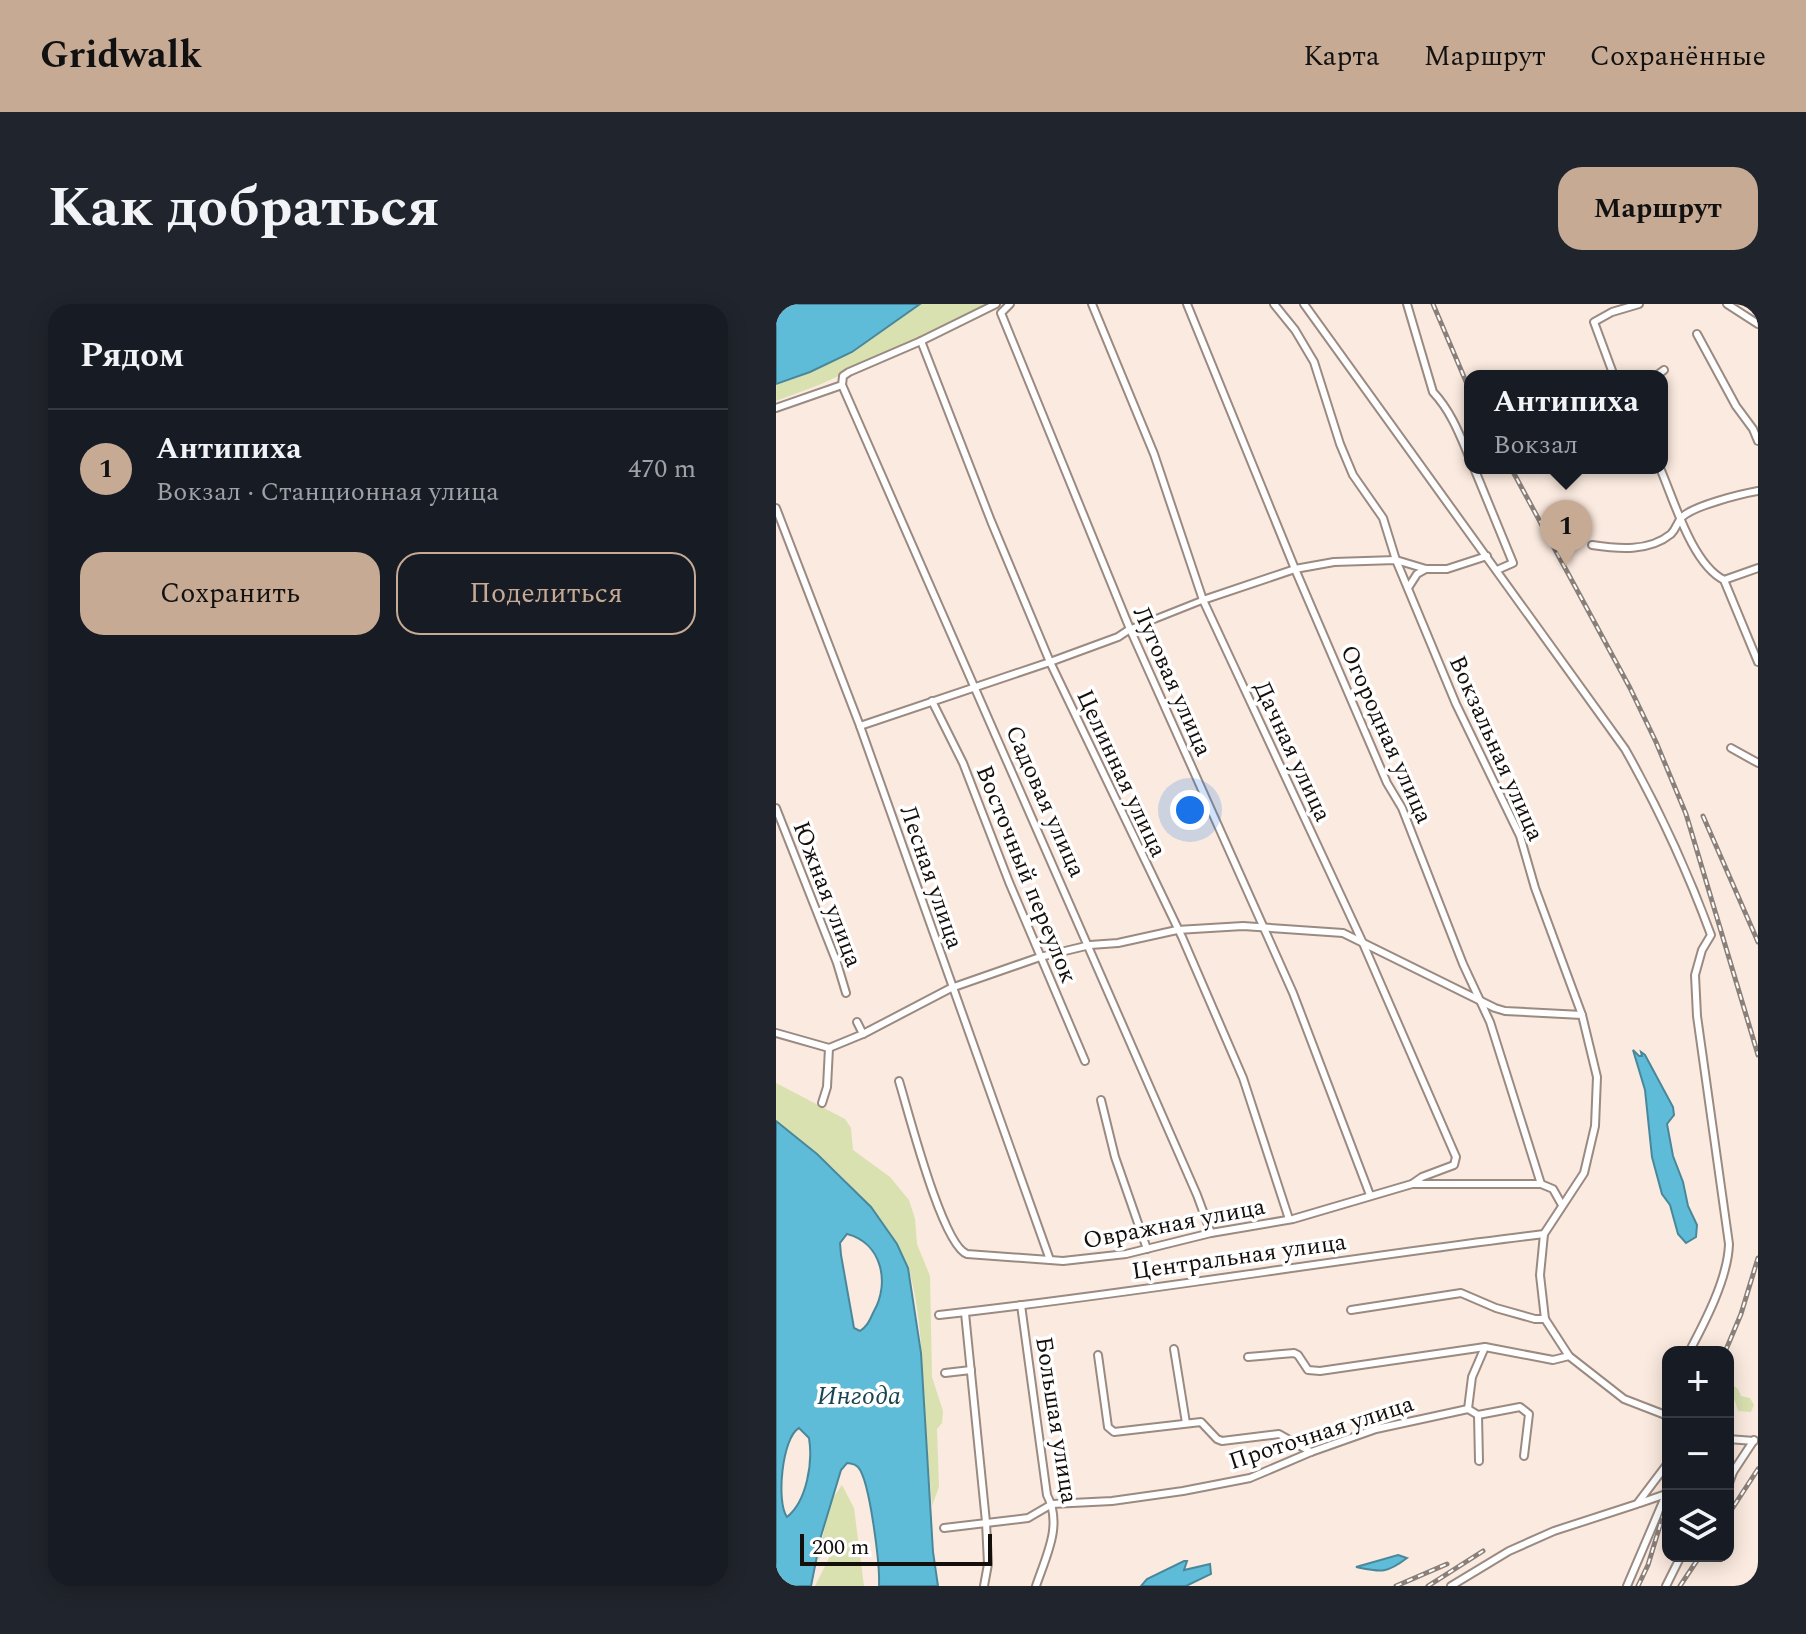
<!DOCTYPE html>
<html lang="ru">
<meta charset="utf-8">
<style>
:root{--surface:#171b24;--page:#20242c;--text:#f1f3f6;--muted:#9ea1a6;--line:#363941;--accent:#c6aa94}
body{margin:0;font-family:Spectral,serif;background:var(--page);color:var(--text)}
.controls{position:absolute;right:24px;bottom:24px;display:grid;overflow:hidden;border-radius:16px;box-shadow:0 4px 20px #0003}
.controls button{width:72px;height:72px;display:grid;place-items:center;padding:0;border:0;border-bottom:2px solid var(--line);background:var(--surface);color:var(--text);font:40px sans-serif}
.scale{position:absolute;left:24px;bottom:20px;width:192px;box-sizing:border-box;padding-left:8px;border:4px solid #150f0c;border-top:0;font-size:22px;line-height:28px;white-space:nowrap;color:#150f0c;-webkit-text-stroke:6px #fff;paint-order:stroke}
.you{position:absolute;left:414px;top:506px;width:28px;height:28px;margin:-20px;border:6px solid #fff;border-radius:50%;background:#1a73e8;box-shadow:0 0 0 12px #1a73e833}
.badge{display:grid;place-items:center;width:52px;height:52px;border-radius:50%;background:var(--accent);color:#111;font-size:26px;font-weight:700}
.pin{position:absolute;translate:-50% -66px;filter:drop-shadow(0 2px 4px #0008)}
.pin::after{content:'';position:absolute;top:42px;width:28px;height:24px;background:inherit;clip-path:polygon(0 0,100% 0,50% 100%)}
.popup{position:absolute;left:688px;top:66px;width:204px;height:104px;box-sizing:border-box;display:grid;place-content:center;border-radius:16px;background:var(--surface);filter:drop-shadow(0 2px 6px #0005);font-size:26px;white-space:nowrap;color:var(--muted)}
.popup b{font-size:30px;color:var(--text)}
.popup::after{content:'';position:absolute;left:50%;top:100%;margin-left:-16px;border:16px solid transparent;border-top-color:var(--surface)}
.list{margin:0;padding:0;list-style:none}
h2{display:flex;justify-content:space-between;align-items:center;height:104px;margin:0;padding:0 32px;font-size:34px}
h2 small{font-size:26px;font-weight:400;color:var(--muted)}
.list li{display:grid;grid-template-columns:52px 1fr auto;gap:24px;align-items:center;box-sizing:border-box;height:120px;padding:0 32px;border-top:2px solid var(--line)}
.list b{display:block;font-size:30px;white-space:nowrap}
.list p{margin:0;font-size:26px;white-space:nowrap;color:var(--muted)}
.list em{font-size:26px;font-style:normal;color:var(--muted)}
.actions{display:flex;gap:16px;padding:24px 32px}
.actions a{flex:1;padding:18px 0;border:2px solid var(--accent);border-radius:24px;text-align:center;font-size:28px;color:var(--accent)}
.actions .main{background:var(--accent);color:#111}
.icon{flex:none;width:44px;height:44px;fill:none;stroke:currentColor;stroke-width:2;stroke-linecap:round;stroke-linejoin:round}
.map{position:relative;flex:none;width:982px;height:1282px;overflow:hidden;border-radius:24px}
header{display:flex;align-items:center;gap:48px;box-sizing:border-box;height:112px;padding:0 40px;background:var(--accent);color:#111}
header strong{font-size:38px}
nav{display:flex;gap:44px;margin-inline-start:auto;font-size:28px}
.intro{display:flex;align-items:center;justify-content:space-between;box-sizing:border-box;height:192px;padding:0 48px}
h1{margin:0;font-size:56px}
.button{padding:20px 36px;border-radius:24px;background:var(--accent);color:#111;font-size:28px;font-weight:700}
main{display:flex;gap:48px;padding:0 48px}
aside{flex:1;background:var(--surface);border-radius:24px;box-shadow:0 4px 20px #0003}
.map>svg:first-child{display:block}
.green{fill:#d9e1b0}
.water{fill:#5fbcd8;stroke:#49889b;stroke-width:2;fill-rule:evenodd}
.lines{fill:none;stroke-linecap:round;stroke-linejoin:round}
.pedestrian-casing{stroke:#9a8a81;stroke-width:9}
.minor-casing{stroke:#9a8a81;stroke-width:10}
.pedestrian{stroke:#fff;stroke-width:5}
.minor{stroke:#fff;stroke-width:6}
.rail-casing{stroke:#8b8079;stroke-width:5}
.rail{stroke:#fff;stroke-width:2;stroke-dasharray:6;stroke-linecap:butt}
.labels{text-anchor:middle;stroke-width:7;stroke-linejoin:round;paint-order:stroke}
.street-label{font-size:24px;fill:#150f0c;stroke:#fff}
.water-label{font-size:26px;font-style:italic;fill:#1a4450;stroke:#fff}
</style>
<header>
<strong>Gridwalk</strong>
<nav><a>Карта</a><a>Маршрут</a><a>Сохранённые</a></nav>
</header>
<div class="intro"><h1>Как добраться</h1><a class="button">Маршрут</a></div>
<main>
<aside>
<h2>Рядом<small></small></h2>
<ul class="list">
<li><span class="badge">1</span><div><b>Антипиха</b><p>Вокзал · Станционная улица</p></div><em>470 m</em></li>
</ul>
<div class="actions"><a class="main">Сохранить</a><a>Поделиться</a></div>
</aside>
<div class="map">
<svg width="982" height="1282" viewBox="0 0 982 1282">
<rect width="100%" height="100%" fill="#fbeadf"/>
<g class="green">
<path d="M144 0H217L43 81 0 97V80C58 60 96 36 144 0Z"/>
<path d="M0 779 69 815 75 824 77 846 114 873 133 896 139 915 141 940 154 972 156 1073 167 1107 166 1119 161 1125 163 1183 156 1202C154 1172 150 1141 149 1111 146 1063 146 1012 133 966 118 914 43 848 0 817Z"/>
<path d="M952 1078 962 1085 965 1092 974 1094 978 1101 975 1108 962 1107 959 1097 952 1091Z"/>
<path d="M66 1181 78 1204 88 1282H39L54 1252 50 1248 41 1257 55 1197Z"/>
</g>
<g class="water">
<path d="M0 0H144L76 48 34 68 0 80Z"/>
<path d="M857 746 863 752H866L865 748 869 751 897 803 898 811 891 820 897 852 907 878 912 902 921 921 920 933 910 939 902 930 894 901 886 890 876 853 869 786Z"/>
<path d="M0 817 41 850 95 903 121 940 132 964 145 1049 157 1248 162 1282H103C104 1262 94 1176 82 1163 78 1159 77 1160 71 1159L65 1166 45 1232 35 1282H0ZM71 930C106 939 114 979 98 1007 94 1015 92 1022 84 1027L78 1024 65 951 64 939ZM23 1124 33 1134C37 1158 31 1197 11 1213 0 1199 6 1133 23 1124Z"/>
<path d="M622 1251 631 1254C610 1270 605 1268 580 1263Z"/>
<path d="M408 1257H411L408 1266 434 1260 435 1270 410 1282H365L371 1275Z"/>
</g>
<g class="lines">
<defs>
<path id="pedestrian" d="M354 325 427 296"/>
<g id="minor">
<path d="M234 0 225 9 354 325 517 689 594 891"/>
<path d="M316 0 378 150 427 296 586 637 680 853 678 861 646 873 636 880"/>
<path d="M411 0 519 265 611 479 626 504 687 660 714 718 765 880"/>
<path d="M498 0 519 26 538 58 564 140 577 171 607 214 620 256 680 400 744 532 759 584 806 711 821 773 819 822 808 869 768 930 764 971 769 1015 793 1052 848 1095 892 1112"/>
<path d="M528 0 849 445C883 505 911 566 935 631L926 646 919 671 921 712 953 940C952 974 929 1018 913 1048"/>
<path d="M631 0 657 88C675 107 684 131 694 155"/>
<path d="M951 0 982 20"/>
<path d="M921 30 960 102 977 125 982 137"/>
<path d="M145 37 215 217 274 358 406 633 467 774 513 915"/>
<path d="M838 72 818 18 836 8 863 0"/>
<path d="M880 72 888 66"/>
<path d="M66 81 421 891 435 929"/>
<path d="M0 104 66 81 67 72 73 68 145 37 220 0"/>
<path d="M698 164 737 259 721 266"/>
<path d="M884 164C898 196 916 260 948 276L982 358"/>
<path d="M0 204 84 422 274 956"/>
<path d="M816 241C842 245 873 248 895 230 900 225 901 219 905 214 916 202 965 190 982 187"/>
<path d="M948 276 982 264"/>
<path d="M632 284 641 270 650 265"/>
<path d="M427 296 519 265 558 258 620 256 650 265H671L711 252"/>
<path d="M156 397 187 459 233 578 309 757"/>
<path d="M84 422 274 358 342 333 354 325"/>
<path d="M955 444 982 459"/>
<path d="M0 504 61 659 70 689"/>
<path d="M81 718 87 730"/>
<path d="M0 729 53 744"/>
<path d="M53 744 87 730 175 684 264 653 314 641 342 639 401 626 467 622 567 629 719 704 729 707 806 711"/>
<path d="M123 777C132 806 166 941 191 950L287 957 350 950 435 929 517 915 636 880H765L777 885 786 901"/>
<path d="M325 796 339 853 371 945"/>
<path d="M46 799 51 783 53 744"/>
<path d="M245 1001 271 1191C287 1221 270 1252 260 1282"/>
<path d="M575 1006 685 989 720 1004 759 1015H769"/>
<path d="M189 1009 210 1218 212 1260 208 1282"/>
<path d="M163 1011C365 989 566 954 768 930"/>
<path d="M398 1045 410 1119"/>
<path d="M322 1051 332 1123 338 1128 425 1118 441 1135 446 1137 503 1130 535 1148"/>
<path d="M472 1053 518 1049 522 1051 532 1066 544 1067 709 1043 777 1056 793 1052"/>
<path d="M169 1069 195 1066"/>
<path d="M692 1105 696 1073 709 1043"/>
<path d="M702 1111 703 1157"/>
<path d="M952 1135 978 1137"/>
<path d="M952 1154 957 1168"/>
<path d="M952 1182 957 1168 978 1136"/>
<path d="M864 1199 890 1190"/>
<path d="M168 1224 252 1214 276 1200 336 1197 407 1187 474 1174 535 1148 600 1125 692 1105 702 1111 744 1103 753 1110 748 1152"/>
<path d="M675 1282 733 1247 778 1227 861 1200 892 1159"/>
<path d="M851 1282 892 1186"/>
<path d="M890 1282 905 1252"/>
</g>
</defs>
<use href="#pedestrian" class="pedestrian-casing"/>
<use href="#minor" class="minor-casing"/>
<use href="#pedestrian" class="pedestrian"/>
<use href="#minor" class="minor"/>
<defs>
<g id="rail">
<path d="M657 0 694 87"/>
<path d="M735 164 854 384 880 438 910 510 982 751"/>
<path d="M927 512 982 638"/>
<path d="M949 1048 965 1010 982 954"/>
<path d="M952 1211 982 1165"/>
<path d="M620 1282 671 1260"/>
<path d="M652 1282 707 1247"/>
<path d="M862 1282 872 1261 892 1195"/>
<path d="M904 1282 924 1252"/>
</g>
</defs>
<use href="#rail" class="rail-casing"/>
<use href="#rail" class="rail"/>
</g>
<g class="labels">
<g class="street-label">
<text transform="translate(397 377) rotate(66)" y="8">Луговая улица</text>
<text transform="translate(611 430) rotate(66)" y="8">Огородная улица</text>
<text transform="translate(721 444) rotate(66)" y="8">Вокзальная улица</text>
<text transform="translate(517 447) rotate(65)" y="8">Дачная улица</text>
<text transform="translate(346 469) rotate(65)" y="8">Целинная улица</text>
<text transform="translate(270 497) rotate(66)" y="8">Садовая улица</text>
<text transform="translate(251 570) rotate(68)" y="8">Восточный переулок</text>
<text transform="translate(156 573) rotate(71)" y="8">Лесная улица</text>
<text transform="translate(52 590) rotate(69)" y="8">Южная улица</text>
<text transform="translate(398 919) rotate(-11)" y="8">Овражная улица</text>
<text transform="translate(463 952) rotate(-8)" y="8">Центральная улица</text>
<text transform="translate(281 1116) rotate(81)" y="8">Большая улица</text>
<text transform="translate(545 1128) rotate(-18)" y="8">Проточная улица</text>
</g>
<g class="water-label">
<text x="83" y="1100">Ингода</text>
</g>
</g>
</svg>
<div class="controls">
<button>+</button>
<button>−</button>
<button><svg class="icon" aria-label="layers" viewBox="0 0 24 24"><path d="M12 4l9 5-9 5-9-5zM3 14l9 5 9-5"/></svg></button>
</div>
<div class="scale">200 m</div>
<div class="you"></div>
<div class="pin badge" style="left:790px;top:262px">1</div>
<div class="popup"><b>Антипиха</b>Вокзал</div>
</div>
</main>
